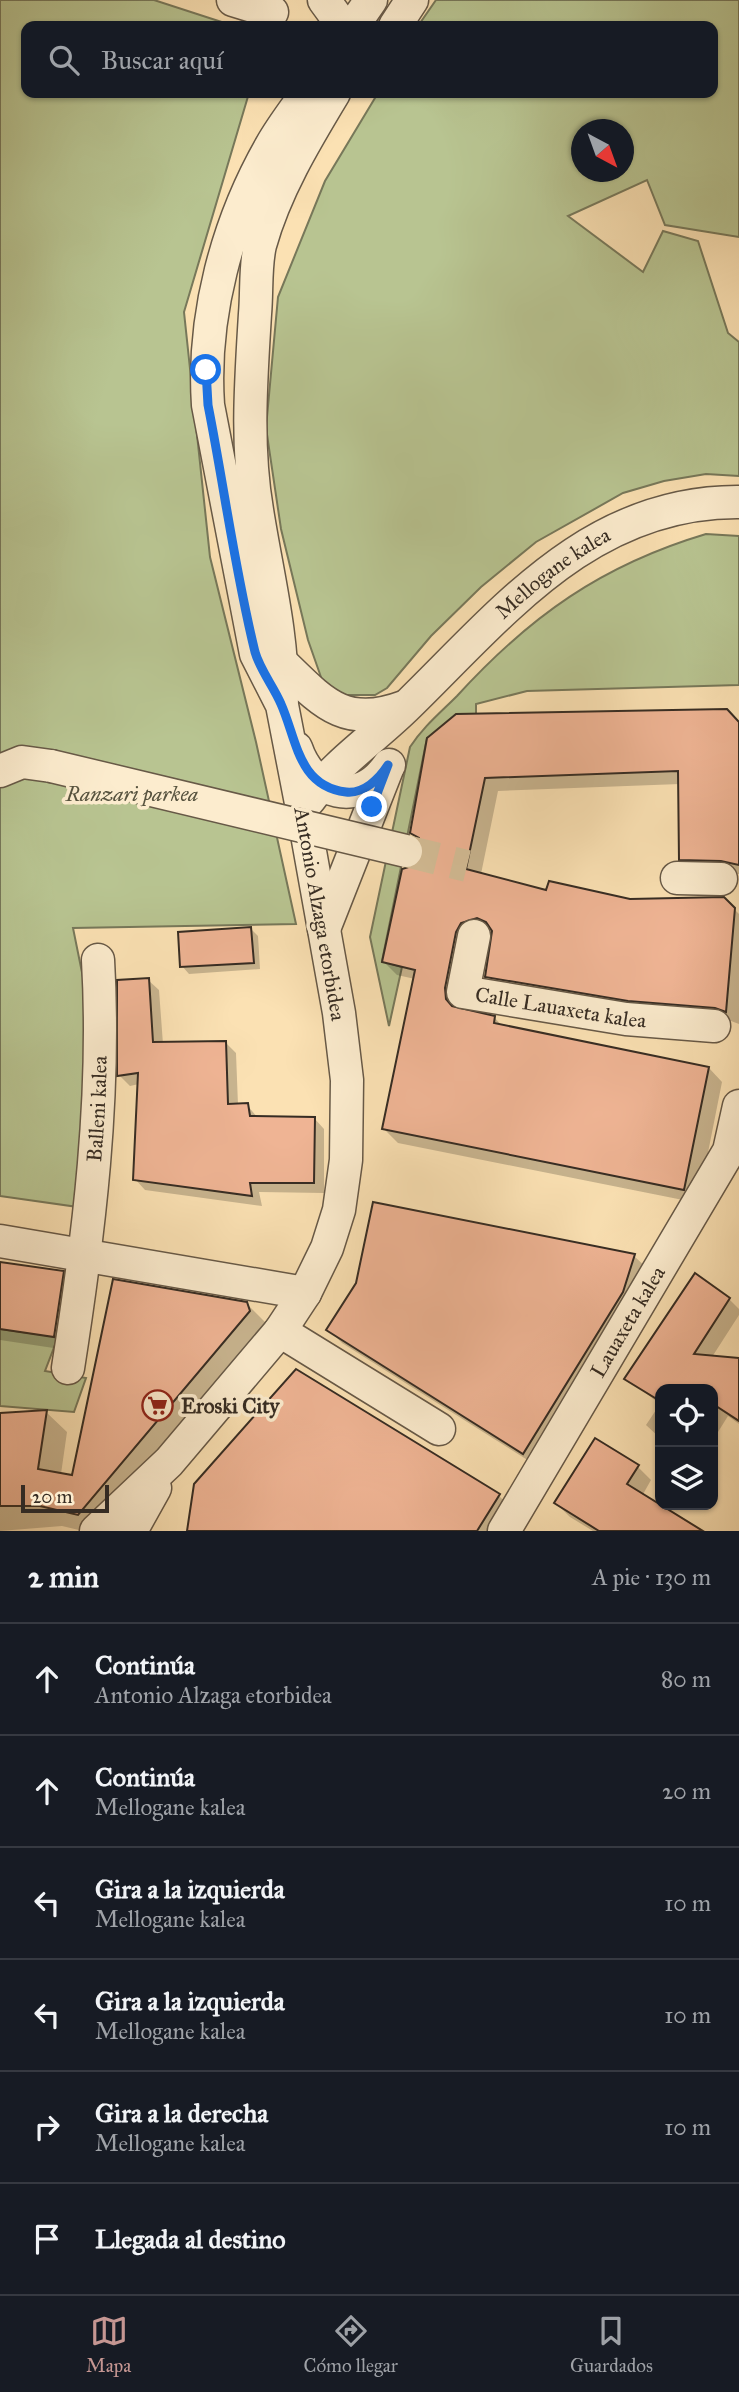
<!DOCTYPE html>
<html lang="es">
<meta charset="utf-8">
<style>
:root{--surface:#171b24;--page:#242831;--text:#f1f3f6;--muted:#9ea1a6;--line:#363941;--accent:#c59692}
body{margin:0;font-family:"IM FELL Great Primer",serif;background:var(--page);color:var(--text)}
.controls{position:absolute;right:21px;bottom:21px;display:grid;overflow:hidden;border-radius:14px;box-shadow:0 2px 5px #0004}
.controls button{width:63px;height:63px;display:grid;place-items:center;padding:0;border:0;border-bottom:2px solid var(--line);background:var(--surface);color:var(--text);font:35px sans-serif}
.compass{position:absolute;left:571px;top:119px;width:63px;height:63px;border-radius:50%;background:var(--surface);box-shadow:0 2px 5px #0004;rotate:139deg}
.scale{position:absolute;left:21px;bottom:18px;width:88px;box-sizing:border-box;padding-left:7px;border:4px solid #362c23;border-top:0;font-size:19px;line-height:24px;white-space:nowrap;color:#362c23;-webkit-text-stroke:5px #fcecce;paint-order:stroke}
.stop{position:absolute;width:21px;height:21px;margin:-16px;border:5px solid #1a73e8;border-radius:50%;background:#fff}
.stop.end{background:#1a73e8;border-color:#fff;box-shadow:0 2px 7px #0008}
.list{margin:0;padding:0;list-style:none}
h2{display:flex;justify-content:space-between;align-items:center;height:91px;margin:0;padding:0 28px;font-size:30px}
h2 small{font-size:23px;font-weight:400;color:var(--muted)}
.list li{display:grid;grid-template-columns:46px 1fr auto;gap:21px;align-items:center;box-sizing:border-box;height:112px;padding:0 28px;border-top:2px solid var(--line)}
.list b{display:block;font-size:26px;white-space:nowrap}
.list p{margin:0;font-size:23px;white-space:nowrap;color:var(--muted)}
.list em{font-size:23px;font-style:normal;color:var(--muted)}
.icon{flex:none;width:38px;height:38px;fill:none;stroke:currentColor;stroke-width:2;stroke-linecap:round;stroke-linejoin:round}
.map{position:relative;flex:none;width:739px;height:1531px;overflow:hidden}
.search{position:absolute;background:var(--surface);box-shadow:0 2px 5px #0004;left:21px;right:21px;top:21px;height:77px;display:flex;align-items:center;gap:18px;box-sizing:border-box;padding:0 24px;border-radius:14px;color:var(--muted);font-size:26px}
.sheet{height:763px;background:var(--surface)}
nav{display:flex;justify-content:space-around;align-items:center;box-sizing:border-box;height:98px;border-top:2px solid var(--line);background:var(--surface);font-size:19px;color:var(--muted)}
nav a{display:grid;justify-items:center;gap:4px}
nav .on{color:var(--accent)}
.map>svg:first-child{display:block}
.green{fill:#b8c491;stroke:#77785a;stroke-width:2;fill-rule:evenodd}
.shadow{fill:#0003}
.building{fill:#efb494;stroke:#362c23;stroke-width:2}
.lines{fill:none;stroke-linecap:round;stroke-linejoin:round}
.minor-tunnel{stroke:#d4bd96;stroke-width:32;stroke-dasharray:32 16;stroke-linecap:butt}
.minor-casing{stroke:#675947;stroke-width:35}
.minor{stroke:#fcecce;stroke-width:32}
.minor-bridge-casing{stroke:#675947;stroke-width:35;stroke-linecap:butt}
.minor-bridge{stroke:#fcecce;stroke-width:32}
.route{stroke:#1a73e8;stroke-width:9}
.labels{text-anchor:middle;stroke-width:7;stroke-linejoin:round;paint-order:stroke}
.street-label{font-size:21px;fill:#362c23;stroke:#fcecce}
.park-label{font-size:21px;font-style:italic;fill:#56523e;stroke:#fcecce}
.poi-label{font-size:21px;font-weight:bold;fill:#362c23;stroke:#fcecce;text-anchor:start}
</style>
<div class="map">
<svg width="739" height="1531" viewBox="0 0 739 1531">
<rect width="100%" height="100%" fill="#fbe1b3"/>
<filter id="stains"><feTurbulence type="fractalNoise" baseFrequency=".00286" numOctaves="4"/><feColorMatrix values="0 0 0 0 .2 0 0 0 0 .09 0 0 0 0 .02 0 0 0 .5 -.17"/></filter>
<radialGradient id="worn" r=".72"><stop offset=".6" stop-color="#630" stop-opacity="0"/><stop offset="1" stop-color="#630" stop-opacity=".3"/></radialGradient>
<g class="green">
<path d="M0 0H154L234 26H26V93H249L184 312 210 557 256 742 296 924 73 928 95 1037 78 1207 0 1196Z"/>
<path d="M436 0H739V237L665 225 647 180 568 216 643 272 663 231 698 241 728 333 739 342V476L706 474 664 481 623 493 536 542 481 587 431 636 387 688 375 695H341L322 680 308 640 281 529 266 428 278 297 325 181 378 93H713V26H418ZM582 130H624V172H582Z"/>
<path d="M706 534 739 536V685L527 691 476 704V714L427 738 382 961 402 967 389 1026 370 937 410 747C423 727 440 713 457 696 530 616 602 565 706 534Z"/>
<path d="M0 1329 58 1337 45 1371 86 1378 74 1412 0 1406Z"/>
</g>
<g class="shadow">
<path d="M727 710 739 721V874L695 873 681 859 680 784 498 791 481 874 547 892 630 901 723 898 739 914V1024L731 1021 643 1014 500 990 487 976 493 930 474 937 469 946 459 1012 494 1017 503 1027 709 1068 722 1082 698 1203 398 1143 384 1129 415 979 397 975 383 961 426 855 422 843 411 832 429 739Z"/>
<path d="M251 929 258 936 260 969 189 974 182 966Z"/>
<path d="M148 980 159 990 163 1044 225 1042 236 1053 238 1105H247L258 1118H314L324 1129V1193L259 1192 262 1206 145 1190 135 1179 139 1084 130 1086 119 1075Z"/>
<path d="M634 1256 648 1269 537 1466 342 1343 329 1330Z"/>
<path d="M0 1263 63 1272 76 1286 67 1350 0 1340Z"/>
<path d="M729 1299 739 1309V1315L712 1357 739 1360V1424L728 1416 713 1440V1389H660V1438L646 1425 660 1404 627 1379Z"/>
<path d="M246 1303 267 1324 270 1333 83 1531 62 1526 0 1531V1415L46 1412 67 1432 61 1474 74 1477Z"/>
<path d="M638 1467 651 1480 642 1496 699 1531H593L570 1517 556 1503Z"/>
<path d="M499 1496 517 1513 505 1531H190Z"/>
</g>
<g class="building">
<path d="M727 709 739 722V865L721 861 679 860 678 771 485 778 466 869 546 890 549 881 630 899 724 897 735 908 726 1012 715 1008 628 1001 485 977 492 931 486 922 477 918 461 923 456 932 445 988 446 999 452 1006 495 1016 494 1023 709 1067 684 1190 382 1129 415 970 382 962 402 869 419 864 424 855 419 838 410 833 427 738 456 714Z"/>
<path d="M251 927 254 963 180 967 178 932Z"/>
<path d="M149 978 153 1042 226 1041 228 1104 248 1103 250 1116 315 1117 314 1183H250L252 1196 133 1180 138 1073 117 1076V980Z"/>
<path d="M373 1202 635 1254 623 1292 523 1454 326 1330 356 1283Z"/>
<path d="M0 1262 64 1271 54 1337 0 1329Z"/>
<path d="M695 1273 730 1298 694 1354 739 1358V1421L713 1404V1389H660V1401L624 1379Z"/>
<path d="M113 1279 247 1302 250 1311 78 1515 40 1506H0V1413L47 1410 38 1469 72 1475Z"/>
<path d="M296 1369 500 1494 477 1531H187L194 1484Z"/>
<path d="M595 1438 639 1465 627 1484 703 1531H599L554 1503Z"/>
</g>
<g class="lines">
<path class="minor-tunnel" d="M406 851 467 866"/>
<defs>
<g id="minor">
<path d="M233 0 272 12"/>
<path d="M324 0 343 26"/>
<path d="M353 26 371 0"/>
<path d="M395 26 412 0"/>
<path d="M283 664C323 703 345 729 404 707"/>
<path d="M282 699C283 634 267 574 257 510 246 445 251 380 255 314 257 292 255 266 260 245 275 191 305 141 334 93"/>
<path d="M296 748C312 795 359 809 389 765"/>
<path d="M0 771 22 762 51 766"/>
<path id="s1" d="M309 800C337 762 376 737 409 704 504 611 591 501 739 502"/>
<path d="M677 878 721 879"/>
<path d="M324 929 387 769"/>
<path id="s2" d="M474 936 463 992 626 1019 714 1026"/>
<path d="M0 1241 305 1293"/>
<path d="M280 1331 439 1429"/>
<path id="s3" d="M68 1368C89 1234 106 1096 98 960"/>
<path d="M96 1531 169 1462 280 1331 305 1293 327 1248 339 1210 346 1160 347 1080 339 1013 306 829 282 705 256 654 208 405C202 316 227 223 271 146 281 128 295 110 307 93"/>
<path d="M131 1531 155 1488"/>
<path id="s4" d="M504 1531 729 1151 739 1106"/>
</g>
</defs>
<use href="#minor" class="minor-casing"/>
<use href="#minor" class="minor"/>
<defs>
<path id="minor-bridge" d="M51 766 406 851"/>
</defs>
<use href="#minor-bridge" class="minor-bridge-casing"/>
<use href="#minor-bridge" class="minor-bridge"/>
</g>
<g class="lines">
<path class="route" d="M206 370 208 405C224 486 235 571 255 652 260 670 274 687 281 704 297 740 298 786 346 792 364 794 379 779 388 765L372 807"/>
</g>
<defs>
<symbol id="supermarket-ring" viewBox="-11 -11 22 22"><circle r="9.5" fill="#fcecce" stroke="#8f2418" stroke-width="1.5"/><path d="M-6-5.5h2.5l.6 2H6L4.5 2H-2.5L-4.4-4H-6ZM-1.5 3.2a1.3 1.3 0 1 0 .1 0ZM3 3.2a1.3 1.3 0 1 0 .1 0Z" fill="#8f2418"/></symbol>
</defs>
<g fill-rule="evenodd">
<use href="#supermarket-ring" x="140" y="1388" width="35" height="35"/>
</g>
<g class="labels">
<g class="street-label">
<text dy="7" stroke="none"><textPath href="#s1" startOffset="334">Mellogane kalea</textPath></text>
<text transform="translate(320 914) rotate(80)" y="7">Antonio Alzaga etorbidea</text>
<text dy="7" stroke="none"><textPath href="#s2" startOffset="156">Calle Lauaxeta kalea</textPath></text>
<text dy="7" stroke="none"><textPath href="#s3" startOffset="261">Balleni kalea</textPath></text>
<text dy="7" stroke="none"><textPath href="#s4" startOffset="243">Lauaxeta kalea</textPath></text>
</g>
<g class="park-label">
<text x="132" y="801">Ranzari parkea</text>
</g>
<g class="poi-label">
<text x="181" y="1413">Eroski City</text>
</g>
</g>
<rect width="100%" height="100%" filter="url(#stains)"/>
<rect width="100%" height="100%" fill="url(#worn)"/>
</svg>
<div class="controls">
<button><svg class="icon" aria-label="locate" viewBox="0 0 24 24"><circle cx="12" cy="12" r="6"/><path d="M12 2v4M12 18v4M2 12h4M18 12h4"/></svg></button>
<button><svg class="icon" aria-label="layers" viewBox="0 0 24 24"><path d="M12 4l9 5-9 5-9-5zM3 14l9 5 9-5"/></svg></button>
</div>
<svg class="compass" viewBox="-18 -18 36 36"><path d="M0-13l5 13h-10z" fill="#e53935"/><path d="M0 13l5-13h-10z" fill="#9ea1a6"/></svg>
<div class="scale">20 m</div>
<div class="stop" style="left:206px;top:370px"></div>
<div class="stop end" style="left:372px;top:807px"></div>
<div class="search"><svg class="icon" aria-label="search" viewBox="0 0 24 24"><circle cx="10" cy="10" r="6"/><path d="M15 15l6 6"/></svg>Buscar aquí</div>
</div>
<section class="sheet">
<h2>2 min<small>A pie · 130 m</small></h2>
<ul class="list">
<li><svg class="icon" aria-label="ahead" viewBox="0 0 24 24"><path d="M12 20V5M6 11l6-6 6 6"/></svg><div><b>Continúa</b><p>Antonio Alzaga etorbidea</p></div><em>80 m</em></li>
<li><svg class="icon" aria-label="ahead" viewBox="0 0 24 24"><path d="M12 20V5M6 11l6-6 6 6"/></svg><div><b>Continúa</b><p>Mellogane kalea</p></div><em>20 m</em></li>
<li><svg class="icon" aria-label="left" viewBox="0 0 24 24"><path d="M17 20v-9H6M10 6l-5 5 5 5"/></svg><div><b>Gira a la izquierda</b><p>Mellogane kalea</p></div><em>10 m</em></li>
<li><svg class="icon" aria-label="left" viewBox="0 0 24 24"><path d="M17 20v-9H6M10 6l-5 5 5 5"/></svg><div><b>Gira a la izquierda</b><p>Mellogane kalea</p></div><em>10 m</em></li>
<li><svg class="icon" aria-label="right" viewBox="0 0 24 24"><path d="M7 20v-9h11M14 6l5 5-5 5"/></svg><div><b>Gira a la derecha</b><p>Mellogane kalea</p></div><em>10 m</em></li>
<li><svg class="icon" aria-label="arrive" viewBox="0 0 24 24"><path d="M6 21V4h12l-3 4 3 4H6"/></svg><div><b>Llegada al destino</b></div></li>
</ul>
</section>
<nav>
<a class="on"><svg class="icon" aria-label="map" viewBox="0 0 24 24"><path d="M3 6l6-2 6 2 6-2v14l-6 2-6-2-6 2zM9 4v14M15 6v14"/></svg>Mapa</a>
<a><svg class="icon" aria-label="directions" viewBox="0 0 24 24"><path d="M12 3l9 9-9 9-9-9zM9 14v-3h6M13 9l2 2-2 2"/></svg>Cómo llegar</a>
<a><svg class="icon" aria-label="saved" viewBox="0 0 24 24"><path d="M7 4h10v16l-5-4-5 4z"/></svg>Guardados</a>
</nav>
